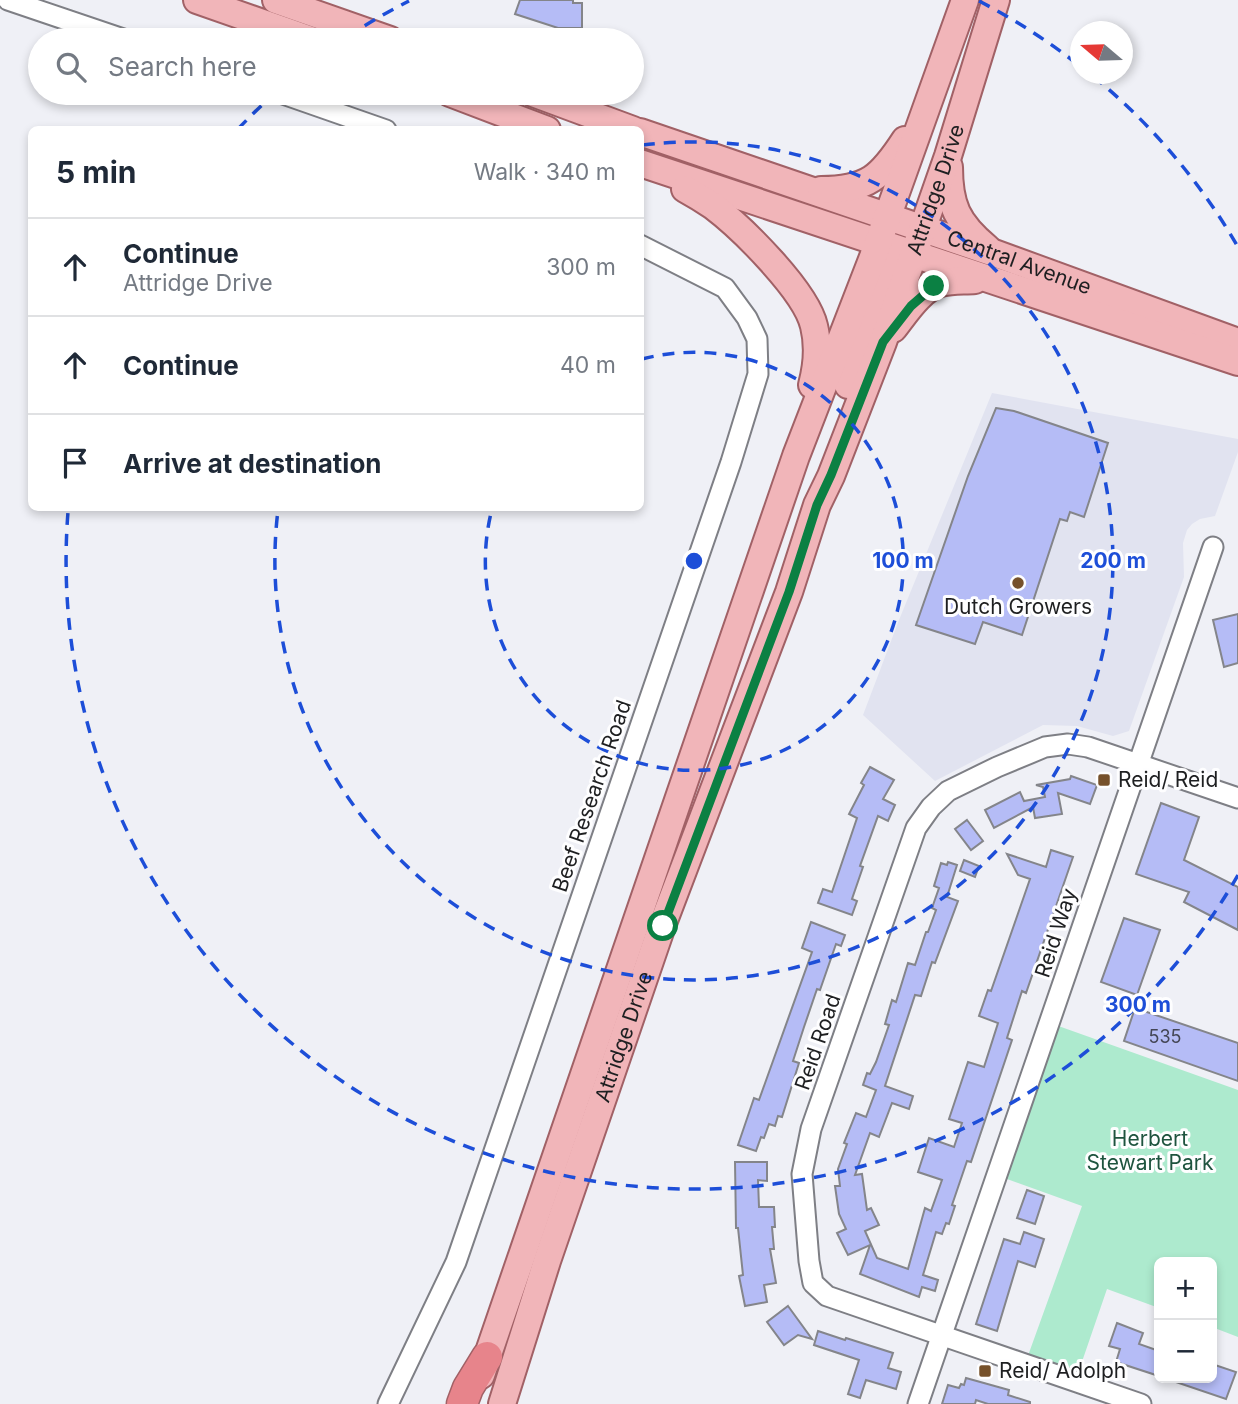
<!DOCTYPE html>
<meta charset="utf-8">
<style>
:root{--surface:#fff;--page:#f6f6f7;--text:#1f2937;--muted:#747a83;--line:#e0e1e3}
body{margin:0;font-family:Inter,sans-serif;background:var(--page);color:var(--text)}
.controls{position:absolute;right:21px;bottom:21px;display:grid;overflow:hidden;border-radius:10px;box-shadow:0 4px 10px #0003}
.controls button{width:63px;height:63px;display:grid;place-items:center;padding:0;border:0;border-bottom:2px solid var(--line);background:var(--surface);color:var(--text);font:35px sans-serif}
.compass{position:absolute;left:1070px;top:21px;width:63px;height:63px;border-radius:50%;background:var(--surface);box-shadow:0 4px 10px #0003;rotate:289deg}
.stop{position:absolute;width:21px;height:21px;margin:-16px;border:5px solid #0b8043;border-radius:50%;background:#fff}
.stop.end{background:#0b8043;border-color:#fff;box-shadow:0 2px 7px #0008}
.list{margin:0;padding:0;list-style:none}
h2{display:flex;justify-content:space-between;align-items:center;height:91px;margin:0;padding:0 28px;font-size:30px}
h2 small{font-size:23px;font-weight:400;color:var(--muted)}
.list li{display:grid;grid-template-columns:46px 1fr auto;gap:21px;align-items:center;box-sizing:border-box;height:98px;padding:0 28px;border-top:2px solid var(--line)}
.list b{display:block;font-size:26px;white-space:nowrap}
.list p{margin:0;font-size:23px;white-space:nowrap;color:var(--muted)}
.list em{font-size:23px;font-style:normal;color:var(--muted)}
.icon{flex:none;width:38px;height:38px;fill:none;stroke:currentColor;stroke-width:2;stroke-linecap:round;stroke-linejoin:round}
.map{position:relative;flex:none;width:1238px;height:1404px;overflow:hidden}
.search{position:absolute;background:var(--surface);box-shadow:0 4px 10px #0003;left:28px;top:28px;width:616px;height:77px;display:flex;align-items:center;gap:18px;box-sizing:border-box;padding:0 24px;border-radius:38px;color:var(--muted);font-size:26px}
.panel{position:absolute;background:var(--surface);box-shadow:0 4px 10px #0003;left:28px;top:126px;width:616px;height:385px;border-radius:10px}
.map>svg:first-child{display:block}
.built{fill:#e1e3f0}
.green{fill:#adeace}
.building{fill:#b5bcf6;stroke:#84858a;stroke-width:2}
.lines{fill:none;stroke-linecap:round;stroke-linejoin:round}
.minor-casing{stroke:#7e7f85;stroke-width:23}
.major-casing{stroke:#a16166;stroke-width:30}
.highway-casing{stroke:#a16166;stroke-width:33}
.minor{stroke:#fff;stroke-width:19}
.major{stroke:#f1b5b9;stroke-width:26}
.highway{stroke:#e7848b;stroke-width:30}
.route{stroke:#0b8043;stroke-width:9}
.ring{fill:none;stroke:#1d4ed8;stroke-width:3.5;stroke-dasharray:12 9}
.poi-dot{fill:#76512b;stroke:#fefeff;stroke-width:2.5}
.labels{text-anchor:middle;stroke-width:6;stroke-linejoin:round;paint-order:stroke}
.number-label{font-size:18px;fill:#444656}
.street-label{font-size:21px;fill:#1e1f21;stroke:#fefeff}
.poi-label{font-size:21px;fill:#1e1f21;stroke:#fefeff;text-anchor:start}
.park-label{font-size:21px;fill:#1e543f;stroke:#fefeff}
.centre{fill:#1d4ed8;stroke:#fefeff;stroke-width:3.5}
.ring-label{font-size:21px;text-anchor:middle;font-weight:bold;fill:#1d4ed8;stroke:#fefeff;stroke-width:6;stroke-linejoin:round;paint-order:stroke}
</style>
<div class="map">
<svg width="1238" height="1404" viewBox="0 0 1238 1404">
<rect width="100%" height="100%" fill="#eff0f6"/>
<path class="built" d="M992 393 1238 439V452L1215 516 1200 519 1192 524 1187 530 1183 543 1184 577 1129 731 1113 736 1077 726 1043 725 935 781 863 715 899 620Z"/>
<path class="green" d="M1050 1023 1238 1090V1337L1212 1327V1262H1159V1308L1107 1289 1075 1382 1025 1364 1082 1206 996 1175Z"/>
<g class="building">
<path d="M520 0H573V3H582V28H558L515 14Z"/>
<path d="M996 408 1014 411 1108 443 1084 517 1070 512 1067 521 1060 519 1022 635 983 622 975 644 916 625 968 476Z"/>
<path d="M1238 614V663L1224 667 1213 620Z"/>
<path d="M870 767 894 780 883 799 895 805 888 821 878 816 860 866 863 867 852 899 857 901 852 915 818 903 823 889 832 892 857 818 849 814 864 785 861 783Z"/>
<path d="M1071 776 1097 785 1090 804 1058 793 1062 814 1035 818 1033 807 994 828 985 810 1020 792 1024 801 1045 797 1043 787 1036 785 1070 779Z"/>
<path d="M1161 803 1199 817 1184 860 1238 887V930L1184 902 1189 892 1136 874Z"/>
<path d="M967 820 983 841 971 850 955 829Z"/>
<path d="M1051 850 1073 857 1026 993 1022 991 1007 1038 1012 1040 971 1162 967 1161 952 1205 955 1206 949 1224 946 1223 942 1234 936 1232 923 1275 938 1280 935 1291 922 1287 919 1297 860 1274 870 1245 848 1255 837 1233 846 1229 839 1214 835 1186H840L838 1169 847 1144 844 1143 856 1113 866 1117 876 1090 863 1085 867 1073 870 1074 876 1062 889 1025 885 1024 892 1000 896 1002 908 963 915 965 926 932H928L936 910 932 908 939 888 934 886 941 863 947 865 948 862 957 865 947 897 958 901 935 963 932 962 921 996 915 995 885 1086 913 1096 909 1109 892 1103 879 1137 870 1133 855 1175 862 1174 867 1210 871 1208 879 1225 865 1231 877 1258 908 1269 925 1208 931 1211 942 1180 918 1172 929 1138 954 1147 962 1123 949 1119 968 1062 984 1067 998 1023 979 1016 988 990 991 991 1030 879 1018 875 1007 854 1046 867Z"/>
<path d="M964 860 979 866 975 877 960 871Z"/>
<path d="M1124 918 1160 930 1137 995 1101 982Z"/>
<path d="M811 922 845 935 841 946 836 944 820 990 817 989 804 1027 793 1061 799 1063 782 1117 778 1116 775 1126 769 1124 764 1138 761 1137 756 1151 738 1145 754 1098 759 1100 812 952 802 948Z"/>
<path d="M1135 1008 1238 1043V1081L1124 1041Z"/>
<path d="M735 1162H767V1181L758 1180 759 1207H774L775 1227H772L774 1249H770L776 1283 764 1285 767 1302 745 1306 739 1276 743 1275 738 1228H736Z"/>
<path d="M1027 1190 1044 1196 1035 1224 1017 1218Z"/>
<path d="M1024 1232 1044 1239 1035 1267 1018 1261 997 1331 976 1324 1004 1239 1020 1244Z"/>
<path d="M788 1306 812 1339 798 1335 784 1345 767 1322Z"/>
<path d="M1117 1323 1143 1333 1139 1344 1159 1351V1376L1116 1362 1120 1349 1109 1346Z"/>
<path d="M818 1331 845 1340 846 1338 893 1353 888 1368 901 1372 896 1389 866 1380 860 1398 848 1394 859 1360 814 1345Z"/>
<path d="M1212 1364 1236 1372 1226 1399 1170 1380V1378H1212Z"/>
<path d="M966 1378 1009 1390 1008 1395 1030 1402V1404H988L976 1400 975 1404H942L948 1385 959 1388 961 1384 964 1385Z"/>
</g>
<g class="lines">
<defs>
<g id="minor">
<path d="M8 0 126 40"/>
<path d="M280 93 386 130"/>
<path d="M388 1404 456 1262 731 462 758 374 757 339 747 318 725 288 640 245"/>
<path d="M918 1404 1213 547"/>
<path d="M1141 1404 827 1296 813 1283 809 1261 802 1174 811 1129 916 828 931 807 948 791 997 767 1045 747 1068 744 1088 747 1238 798"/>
</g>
<g id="major">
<path d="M197 0 311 40"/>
<path d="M276 0 390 40"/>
<path d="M450 93 547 130"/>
<path d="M533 93 633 130"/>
<path id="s1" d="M640 132 994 253 1238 342"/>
<path d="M640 163 1238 362"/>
<path d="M949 167C949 205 957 223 987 248"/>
<path d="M685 189C694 194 704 200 713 206 742 228 806 291 814 326 819 346 817 366 812 385"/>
<path d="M821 190C868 190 881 177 905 140"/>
<path d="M893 329C905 314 921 288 941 283 951 280 964 281 975 280"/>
<path d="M848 385 895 249"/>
<path d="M481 1375 796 456 873 257 965 0"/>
<path id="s2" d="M502 1404 547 1261 662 926 789 592 817 505 831 476 883 342 948 156 996 0"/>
</g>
<path id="highway" d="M462 1404 468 1388 487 1357"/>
</defs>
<use href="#minor" class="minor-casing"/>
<use href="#major" class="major-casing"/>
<use href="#highway" class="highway-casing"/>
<use href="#minor" class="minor"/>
<use href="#major" class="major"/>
<use href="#highway" class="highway"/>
</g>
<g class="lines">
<path class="route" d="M663 926 789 592 817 505 831 475 883 342 911 306 934 286"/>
</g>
<g class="ring">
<path d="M642 359A209 209 0 1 1 492 509"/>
<path d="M643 145A419 419 0 1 1 278 510"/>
<path d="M1238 875A628 628 0 0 1 68 512M238 129A628 628 0 0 1 274 94M347 37A628 628 0 0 1 409 1M979 1A628 628 0 0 1 1076 63M1093 76A628 628 0 0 1 1238 247"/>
</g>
<g class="poi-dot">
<circle cx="1018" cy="583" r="7"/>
<rect x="1097" y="773" width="14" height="14" rx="3.5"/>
<rect x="978" y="1364" width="14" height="14" rx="3.5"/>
</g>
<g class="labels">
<g class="number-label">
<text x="1165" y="1043">535</text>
</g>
<g class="street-label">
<text dy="7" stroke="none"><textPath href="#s2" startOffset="1290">Attridge Drive</textPath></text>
<text dy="7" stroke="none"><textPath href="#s1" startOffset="401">Central Avenue</textPath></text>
<text transform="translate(592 796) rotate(-71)" y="7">Beef Research Road</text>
<text transform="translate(1056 933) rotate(-72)" y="7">Reid Way</text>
<text dy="7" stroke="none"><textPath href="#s2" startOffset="387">Attridge Drive</textPath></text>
<text transform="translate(818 1042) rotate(-71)" y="7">Reid Road</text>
</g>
<g class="poi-label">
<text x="1018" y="614" text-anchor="middle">Dutch Growers</text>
<text x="1118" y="787">Reid/ Reid</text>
<text x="999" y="1378">Reid/ Adolph</text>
</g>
<g class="park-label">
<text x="1150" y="1146">Herbert<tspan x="1150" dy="24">Stewart Park</tspan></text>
</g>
</g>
<circle cx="694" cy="561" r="10" class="centre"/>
<g class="ring-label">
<text x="903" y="568">100 m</text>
<text x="1113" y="568">200 m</text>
<text x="1138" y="1012">300 m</text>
</g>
</svg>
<div class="controls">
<button>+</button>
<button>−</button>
</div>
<svg class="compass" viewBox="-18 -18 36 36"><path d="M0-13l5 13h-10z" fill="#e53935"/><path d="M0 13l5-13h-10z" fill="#747a83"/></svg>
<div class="stop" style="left:663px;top:926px"></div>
<div class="stop end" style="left:934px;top:286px"></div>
<div class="search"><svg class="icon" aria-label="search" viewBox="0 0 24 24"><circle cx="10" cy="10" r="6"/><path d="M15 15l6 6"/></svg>Search here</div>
<section class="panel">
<h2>5 min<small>Walk · 340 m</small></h2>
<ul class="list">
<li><svg class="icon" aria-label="ahead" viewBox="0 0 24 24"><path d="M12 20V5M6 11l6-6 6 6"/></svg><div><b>Continue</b><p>Attridge Drive</p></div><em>300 m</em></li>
<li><svg class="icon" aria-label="ahead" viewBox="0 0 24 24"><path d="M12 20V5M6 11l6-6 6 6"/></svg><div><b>Continue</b></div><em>40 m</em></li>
<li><svg class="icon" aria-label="arrive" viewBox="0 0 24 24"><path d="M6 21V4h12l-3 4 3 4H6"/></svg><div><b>Arrive at destination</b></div></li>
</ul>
</section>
</div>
